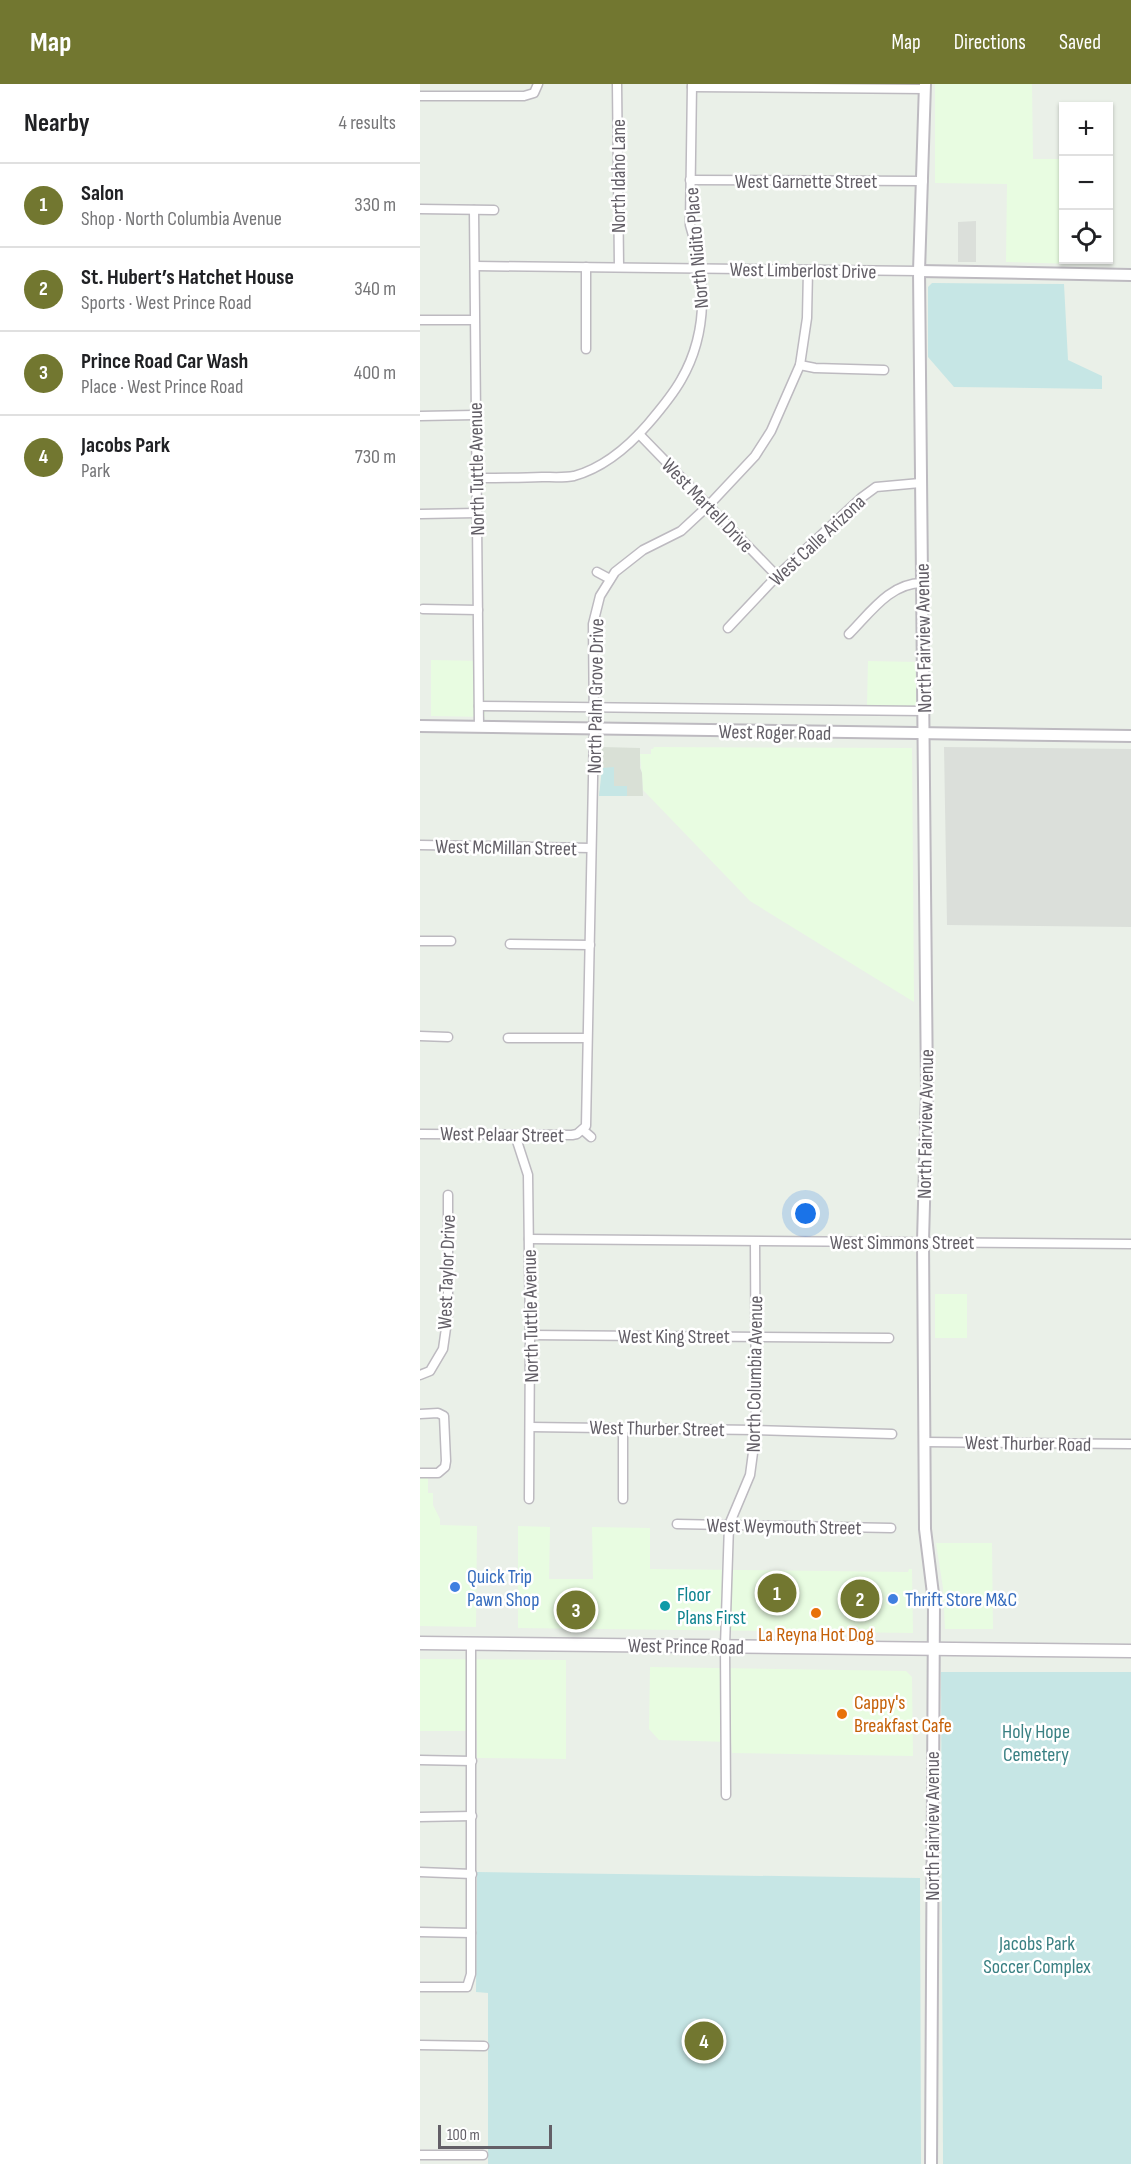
<!DOCTYPE html>
<meta charset="utf-8">
<style>
:root{--surface:#fff;--page:#f6f6f6;--text:#202124;--muted:#757577;--line:#e0e0e0;--accent:#727730}
body{margin:0;font-family:"Sofia Sans Condensed",sans-serif;background:var(--page);color:var(--text)}
.controls{position:absolute;right:18px;top:18px;display:grid;overflow:hidden;border-radius:0px;box-shadow:0 2px 4px #0004}
.controls button{width:54px;height:54px;display:grid;place-items:center;padding:0;border:0;border-bottom:2px solid var(--line);background:var(--surface);color:var(--text);font:30px sans-serif}
.scale{position:absolute;left:18px;bottom:15px;width:114px;box-sizing:border-box;padding-left:6px;border:3px solid #635f67;border-top:0;font-size:16px;line-height:21px;white-space:nowrap;color:#635f67;-webkit-text-stroke:4px #fff;paint-order:stroke}
.you{position:absolute;left:386px;top:1130px;width:21px;height:21px;margin:-15px;border:4px solid #fff;border-radius:50%;background:#1a73e8;box-shadow:0 0 0 9px #1a73e833}
.badge{display:grid;place-items:center;width:39px;height:39px;border-radius:50%;background:var(--accent);color:#fff;font-size:20px;font-weight:700}
.pin{position:absolute;translate:-50% -50%;border:3px solid #fff;box-shadow:0 2px 6px #0006}
.list{margin:0;padding:0;list-style:none}
h2{display:flex;justify-content:space-between;align-items:center;height:78px;margin:0;padding:0 24px;font-size:26px}
h2 small{font-size:20px;font-weight:400;color:var(--muted)}
.list li{display:grid;grid-template-columns:39px 1fr auto;gap:18px;align-items:center;box-sizing:border-box;height:84px;padding:0 24px;border-top:2px solid var(--line)}
.list b{display:block;font-size:22px;white-space:nowrap}
.list p{margin:0;font-size:20px;white-space:nowrap;color:var(--muted)}
.list em{font-size:20px;font-style:normal;color:var(--muted)}
.icon{flex:none;width:33px;height:33px;fill:none;stroke:currentColor;stroke-width:2;stroke-linecap:round;stroke-linejoin:round}
.map{position:relative;flex:none;width:711px;height:2080px;overflow:hidden}
header{display:flex;align-items:center;gap:36px;box-sizing:border-box;height:84px;padding:0 30px;background:var(--accent);color:#fff}
header strong{font-size:28px}
nav{display:flex;gap:33px;margin-inline-start:auto;font-size:21px}
main{display:flex}
aside{flex:1;background:var(--surface)}
.map>svg:first-child{display:block}
.commercial{fill:#e8fce1}
.industrial{fill:#dbdfda}
.education{fill:#d9e0d6}
.green{fill:#c6e6e5}
.lines{fill:none;stroke-linecap:round;stroke-linejoin:round}
.minor-casing{stroke:#bdbac0;stroke-width:11}
.tertiary-casing{stroke:#bdbac0;stroke-width:14}
.secondary-casing{stroke:#bdb9c0;stroke-width:15}
.minor{stroke:#fff;stroke-width:8}
.tertiary{stroke:#fff;stroke-width:10}
.secondary{stroke:#fff;stroke-width:12}
.shop-dot{fill:#3f7fe0;stroke:#fff;stroke-width:2}
.culture-dot{fill:#0f9aa8;stroke:#fff;stroke-width:2}
.food-dot{fill:#e8710a;stroke:#fff;stroke-width:2}
.labels{text-anchor:middle;stroke-width:5;stroke-linejoin:round;paint-order:stroke}
.street-label{font-size:20px;fill:#635f67;stroke:#fff}
.shop-label{font-size:20px;fill:#366cbe;stroke:#fff;text-anchor:start}
.culture-label{font-size:20px;fill:#0d838f;stroke:#fff;text-anchor:start}
.food-label{font-size:20px;fill:#c56008;stroke:#fff}
.park-label{font-size:20px;fill:#3a8083;stroke:#fff}
</style>
<header>
<strong>Map</strong>
<nav><a>Map</a><a>Directions</a><a>Saved</a></nav>
</header>
<main>
<aside>
<h2>Nearby<small>4 results</small></h2>
<ul class="list">
<li><span class="badge">1</span><div><b>Salon</b><p>Shop · North Columbia Avenue</p></div><em>330 m</em></li>
<li><span class="badge">2</span><div><b>St. Hubert’s Hatchet House</b><p>Sports · West Prince Road</p></div><em>340 m</em></li>
<li><span class="badge">3</span><div><b>Prince Road Car Wash</b><p>Place · West Prince Road</p></div><em>400 m</em></li>
<li><span class="badge">4</span><div><b>Jacobs Park</b><p>Park</p></div><em>730 m</em></li>
</ul>
</aside>
<div class="map">
<svg width="711" height="2080" viewBox="0 0 711 2080">
<rect width="100%" height="100%" fill="#eaf0e8"/>
<g class="commercial">
<path d="M515 0H612L613 75H643L644 176H655V180L586 178 587 100 515 99Z"/>
<path d="M11 576 64 577 65 633 11 632Z"/>
<path d="M448 577 496 578V623L447 622Z"/>
<path d="M234 663 492 664 494 918 330 817 223 706 220 670H231V665H233Z"/>
<rect x="515" y="1210" width="32" height="44"/>
<path d="M0 1394H8V1409H13V1421L20 1435V1441L57 1442 56 1543 0 1542Z"/>
<path d="M98 1442 130 1443 129 1495H173L172 1443 230 1444V1485L488 1488 489 1485H492L493 1549 98 1544Z"/>
<path d="M516 1459H572L573 1545H525L523 1504Z"/>
<path d="M0 1575 146 1576V1675L57 1674V1647H0Z"/>
<path d="M230 1583 486 1587 492 1593 493 1672 312 1669 311 1658 239 1656 229 1645Z"/>
</g>
<g class="industrial">
<path d="M556 137V178H538V138Z"/>
<path d="M524 663 711 665V843L527 841Z"/>
</g>
<path class="education" d="M182 663 220 664V684L222 689 223 712H179L182 693Z"/>
<g class="green">
<path d="M512 199 644 200 648 276 682 292V305L534 303 508 273V203Z"/>
<path d="M194 683V702H207V712H179L182 684Z"/>
<path d="M432 1503H449L448 1526H432Z"/>
<path d="M521 1588H711V2080H523Z"/>
<path d="M57 1788 500 1794 501 2080H68V1909L56 1908Z"/>
</g>
<g class="lines">
<defs>
<g id="minor">
<path d="M197 0 199 183"/>
<path d="M272 3 505 5"/>
<path d="M0 12H104L114 9 118 0"/>
<path d="M270 96 503 97"/>
<path d="M0 125 74 126"/>
<path d="M54 126 59 643"/>
<path d="M55 182 499 187"/>
<path d="M0 236H54"/>
<path d="M166 265V183"/>
<path d="M380 281 395 284 464 286"/>
<path d="M0 332 55 331"/>
<path d="M219 350 357 492"/>
<path d="M58 394C79 394 100 394 122 393 132 393 144 394 154 392 183 384 208 363 228 340 240 326 252 312 261 296 289 248 286 192 270 141L272 0"/>
<path d="M1 430 57 429"/>
<path d="M177 488 190 495"/>
<path d="M3 525 58 526"/>
<path d="M308 544 357 492 441 414 456 403 500 399"/>
<path d="M429 550C450 529 470 499 502 499"/>
<path d="M59 622 504 627"/>
<path d="M0 761 171 764"/>
<path d="M0 857H31"/>
<path d="M90 860 170 861"/>
<path d="M0 952 28 953"/>
<path d="M88 954H167"/>
<path d="M163 1046 171 1053"/>
<path d="M0 1050 152 1051 157 1050 166 1042 174 645 173 540 180 512 195 488 223 466 261 447 289 421 335 372 351 347 380 281 387 234 388 186"/>
<path d="M95 1051 108 1091 110 1251 109 1415"/>
<path d="M109 1155 711 1160"/>
<path d="M110 1251 469 1254"/>
<path d="M0 1291 10 1287 23 1265 28 1230V1111"/>
<path d="M0 1330 18 1329 24 1332 26 1377 25 1383 18 1389H0"/>
<path d="M110 1343 336 1346 472 1350"/>
<path d="M203 1344V1415"/>
<path d="M505 1358 711 1360"/>
<path d="M257 1440 471 1444"/>
<path d="M0 1676 52 1677"/>
<path d="M306 1711 305 1562 309 1441 330 1391 336 1346 335 1158"/>
<path d="M0 1733 52 1732"/>
<path d="M0 1788 52 1790"/>
<path d="M0 1848 51 1849"/>
<path d="M0 1903H47L51 1890V1559"/>
<path d="M0 1961 64 1962"/>
<path d="M0 2071H63"/>
</g>
<g id="tertiary">
<path d="M505 0 499 187 507 1008 503 1157 505 1445 514 1518 511 2080"/>
<path d="M499 187 711 191"/>
<path d="M0 642 711 652"/>
</g>
<path id="secondary" d="M0 1559 711 1567"/>
</defs>
<use href="#minor" class="minor-casing"/>
<use href="#tertiary" class="tertiary-casing"/>
<use href="#secondary" class="secondary-casing"/>
<use href="#minor" class="minor"/>
<use href="#tertiary" class="tertiary"/>
<use href="#secondary" class="secondary"/>
</g>
<g class="shop-dot">
<circle cx="35" cy="1503" r="6"/>
<circle cx="473" cy="1515" r="6"/>
</g>
<circle class="culture-dot" cx="245" cy="1522" r="6"/>
<g class="food-dot">
<circle cx="396" cy="1529" r="6"/>
<circle cx="422" cy="1630" r="6"/>
</g>
<g class="labels">
<g class="street-label">
<text transform="translate(198 92) rotate(-90)" y="7">North Idaho Lane</text>
<text x="386" y="104">West Garnette Street</text>
<text transform="translate(276 164) rotate(-95)" y="7">North Nidito Place</text>
<text transform="translate(383 186) rotate(1)" y="7">West Limberlost Drive</text>
<text transform="translate(56 385) rotate(-91)" y="7">North Tuttle Avenue</text>
<text transform="translate(288 421) rotate(46)" y="7">West Martell Drive</text>
<text transform="translate(397 456) rotate(-43)" y="7">West Calle Arizona</text>
<text transform="translate(503 554) rotate(-91)" y="7">North Fairview Avenue</text>
<text transform="translate(175 612) rotate(-89)" y="7">North Palm Grove Drive</text>
<text transform="translate(355 648) rotate(1)" y="7">West Roger Road</text>
<text transform="translate(86 763) rotate(1)" y="7">West McMillan Street</text>
<text transform="translate(505 1040) rotate(-89)" y="7">North Fairview Avenue</text>
<text transform="translate(82 1050) rotate(1)" y="7">West Pelaar Street</text>
<text x="482" y="1165">West Simmons Street</text>
<text transform="translate(26 1188) rotate(-88)" y="7">West Taylor Drive</text>
<text transform="translate(110 1232) rotate(-91)" y="7">North Tuttle Avenue</text>
<text x="254" y="1259">West King Street</text>
<text transform="translate(334 1290) rotate(-89)" y="7">North Columbia Avenue</text>
<text transform="translate(237 1344) rotate(1)" y="7">West Thurber Street</text>
<text transform="translate(608 1359) rotate(1)" y="7">West Thurber Road</text>
<text transform="translate(364 1442) rotate(1)" y="7">West Weymouth Street</text>
<text transform="translate(266 1562) rotate(1)" y="7">West Prince Road</text>
<text transform="translate(512 1742) rotate(-90)" y="7">North Fairview Avenue</text>
</g>
<g class="shop-label">
<text x="47" y="1499">Quick Trip<tspan x="47" dy="23">Pawn Shop</tspan></text>
<text x="485" y="1522">Thrift Store M&amp;C</text>
</g>
<g class="culture-label">
<text x="257" y="1517">Floor<tspan x="257" dy="23">Plans First</tspan></text>
</g>
<g class="food-label">
<text x="396" y="1557">La Reyna Hot Dog</text>
<text x="434" y="1625" text-anchor="start">Cappy's<tspan x="434" dy="23">Breakfast Cafe</tspan></text>
</g>
<g class="park-label">
<text x="616" y="1654">Holy Hope<tspan x="616" dy="23">Cemetery</tspan></text>
<text x="617" y="1866">Jacobs Park<tspan x="617" dy="23">Soccer Complex</tspan></text>
</g>
</g>
</svg>
<div class="controls">
<button>+</button>
<button>−</button>
<button><svg class="icon" aria-label="locate" viewBox="0 0 24 24"><circle cx="12" cy="12" r="6"/><path d="M12 2v4M12 18v4M2 12h4M18 12h4"/></svg></button>
</div>
<div class="scale">100 m</div>
<div class="you"></div>
<div class="pin badge" style="left:357px;top:1509px">1</div>
<div class="pin badge" style="left:440px;top:1515px">2</div>
<div class="pin badge" style="left:156px;top:1526px">3</div>
<div class="pin badge" style="left:284px;top:1957px">4</div>
</div>
</main>
